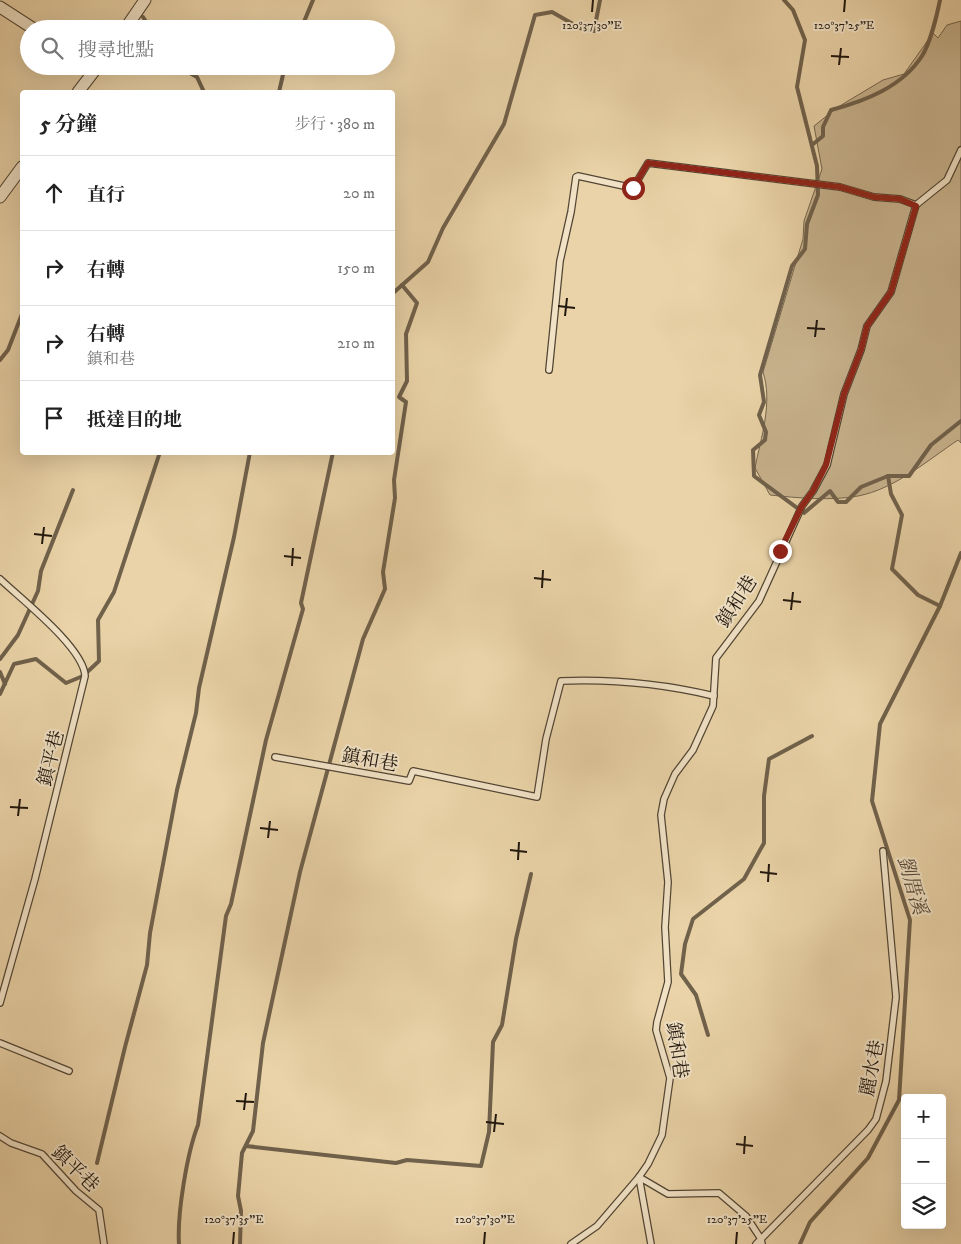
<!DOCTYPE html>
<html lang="zh-TW">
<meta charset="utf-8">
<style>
:root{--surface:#fff;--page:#f2f2f2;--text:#222;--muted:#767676;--line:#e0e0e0}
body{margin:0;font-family:"IM FELL DW Pica","Noto Serif TC",serif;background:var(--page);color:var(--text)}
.controls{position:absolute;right:15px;bottom:15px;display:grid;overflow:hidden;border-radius:5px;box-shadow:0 5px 20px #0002}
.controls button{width:45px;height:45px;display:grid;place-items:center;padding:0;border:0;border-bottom:1px solid var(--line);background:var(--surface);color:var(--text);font:25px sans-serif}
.stop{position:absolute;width:15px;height:15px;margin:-11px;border:4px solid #8f2418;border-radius:50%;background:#fff}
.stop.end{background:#8f2418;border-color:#fff;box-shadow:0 1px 5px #0008}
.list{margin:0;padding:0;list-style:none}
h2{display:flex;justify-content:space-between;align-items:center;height:65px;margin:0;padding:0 20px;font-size:21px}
h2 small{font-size:16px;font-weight:400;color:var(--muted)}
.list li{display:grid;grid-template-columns:32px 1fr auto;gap:15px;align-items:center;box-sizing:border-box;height:75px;padding:0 20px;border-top:1px solid var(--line)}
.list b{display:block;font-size:19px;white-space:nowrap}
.list p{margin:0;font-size:16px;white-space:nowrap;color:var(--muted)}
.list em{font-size:16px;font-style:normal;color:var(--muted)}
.icon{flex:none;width:28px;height:28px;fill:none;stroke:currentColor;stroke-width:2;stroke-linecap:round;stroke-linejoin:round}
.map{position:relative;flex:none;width:961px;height:1244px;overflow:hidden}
.search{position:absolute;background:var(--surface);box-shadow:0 5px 20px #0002;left:20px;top:20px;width:375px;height:55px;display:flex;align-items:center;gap:12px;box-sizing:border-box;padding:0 18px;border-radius:28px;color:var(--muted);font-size:19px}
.panel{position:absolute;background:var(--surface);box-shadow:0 5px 20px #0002;left:20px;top:90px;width:375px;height:365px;border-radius:5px}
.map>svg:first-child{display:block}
.green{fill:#c8b38e;stroke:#74654e}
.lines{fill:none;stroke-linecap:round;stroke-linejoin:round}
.stream{stroke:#70614b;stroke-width:4}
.lane-casing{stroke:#524634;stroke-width:8}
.street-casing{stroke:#524634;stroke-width:13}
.lane{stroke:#f1e2c6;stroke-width:5.5}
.street{stroke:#f1e2c6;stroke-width:11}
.route{stroke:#8f2418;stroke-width:6}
.ticks{fill:none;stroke:#20170e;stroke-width:2}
.labels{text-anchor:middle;stroke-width:4;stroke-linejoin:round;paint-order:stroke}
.street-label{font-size:19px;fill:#20170e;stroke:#f1e2c6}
.water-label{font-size:20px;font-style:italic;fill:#554937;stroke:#f1e2c6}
.ticks-label{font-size:12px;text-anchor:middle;fill:#20170e;stroke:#f1e2c6;stroke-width:4;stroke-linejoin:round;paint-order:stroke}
</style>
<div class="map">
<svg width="961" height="1244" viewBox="0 0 961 1244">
<rect width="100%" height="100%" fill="#ead3a8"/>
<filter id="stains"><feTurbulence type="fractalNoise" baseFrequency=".004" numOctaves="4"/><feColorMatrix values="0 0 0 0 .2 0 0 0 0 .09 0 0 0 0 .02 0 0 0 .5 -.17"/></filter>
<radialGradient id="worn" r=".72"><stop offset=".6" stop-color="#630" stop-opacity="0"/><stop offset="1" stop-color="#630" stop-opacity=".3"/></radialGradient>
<path class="green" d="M961 21V443L958 440C928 460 895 489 858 496 832 501 797 498 770 495L755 468C761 437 773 403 763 372L803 239 804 221 822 169 814 126 838 107 883 80 904 74 933 33 938 38 947 25Z"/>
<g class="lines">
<g class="stream">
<path d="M784 0 793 10 805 40 797 87 817 166 818 195 807 224 805 249 792 266 760 375 764 402 759 415 766 432 765 440 753 450 754 476 804 513 830 491 838 502H846L861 487 888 476"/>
<path d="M143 17 151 29"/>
<path d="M301 29 313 0"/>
<path d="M177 66 197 77 204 92"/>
<path d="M279 92 285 66"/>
<path d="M812 145 823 136V127L831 110C865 101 902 87 922 56 930 43 937 15 940 0"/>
<path d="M392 294 428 262 443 228 504 124 535 15 552 12 580 28 594 31 600 0"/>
<path d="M0 360 8 350 22 314"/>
<path d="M940 606 918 595 892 569 902 515 891 494 888 476H909L931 445 961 421"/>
<path d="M0 659 18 635 38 591 41 571 73 490"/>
<path d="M0 672 5 684"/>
<path d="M0 694 14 664 36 659 66 683 83 676 99 661 98 620 114 592 160 452"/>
<path d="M708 1035 696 995 681 974 685 944 693 919 744 879 764 843V796L769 759 812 736"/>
<path d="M246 1146 396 1163 407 1160 481 1166 489 1132 493 1042 502 1025 516 939 531 874"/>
<path d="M97 1163 125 1047 147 965 150 933 177 790 196 713 199 688 234 537 250 452"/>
<path d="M179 1244C177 1214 187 1153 198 1125L226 916 231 904 266 740 303 609 301 603 333 452"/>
<path d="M240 1244 241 1211 238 1196 242 1153 253 1131 263 1043 300 872 363 639 385 589 383 572 395 498 394 480 406 402 399 397 407 381 406 334 417 303 402 285"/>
<path d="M800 1244 810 1222 868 1158 899 1100 910 920 872 801 880 724 940 606 961 553"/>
</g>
<defs>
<g id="lane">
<path d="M549 370 560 261 571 212 576 177 578 176 633 188 648 163 840 187 874 197 900 199 916 205"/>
<path d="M0 579C21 599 84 648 85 676L35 879 0 1003"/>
<path d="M275 757 409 781 413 771 537 797 546 739 561 681C612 679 664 684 714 696"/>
<path d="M0 1043 69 1071"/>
<path d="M0 1136 11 1143 42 1154 76 1191 99 1210 104 1244"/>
<path d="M571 1244 597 1226 639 1177 648 1164 662 1135 670 1078 656 1030 657 1022 668 982 665 927 668 882 661 815 664 799 675 774 693 750 713 706 716 658 759 601 802 506 813 491 827 465 844 394 861 350 867 326 891 292 916 205 947 180 961 150"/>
<path d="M651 1244 639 1177 668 1194 719 1193 746 1216 761 1239 756 1244"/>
<path d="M762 1244 761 1239 868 1130 876 1119 886 1081 896 997 883 851"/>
</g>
<g id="street">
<path d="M0 7 34 29"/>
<path d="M125 29 145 0"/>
<path d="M78 92 98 66"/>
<path d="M0 197 22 167"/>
</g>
</defs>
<use href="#lane" class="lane-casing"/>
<use href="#street" class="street-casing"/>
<use href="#lane" class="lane"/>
<use href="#street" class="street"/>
</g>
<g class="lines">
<path class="route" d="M633 188 648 163 840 187 874 197 900 199 916 206 891 292 867 326 861 350 844 394 826 465 813 491 802 506 780 551"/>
</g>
<path class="ticks" d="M592 12 593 0M844 12 845 0M831 56 849 57M839 65 841 48M558 306 575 308M565 316 567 298M807 328 825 329M815 337 817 320M34 534 52 536M42 544 44 527M284 556 301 558M292 566 293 548M534 578 551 580M542 588 543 570M783 600 801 602M791 610 793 592M10 807 28 808M18 816 20 799M260 828 278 830M268 838 270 821M510 850 527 852M518 860 519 842M760 872 777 874M768 882 769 864M236 1101 254 1102M244 1110 246 1093M486 1122 504 1124M494 1132 496 1114M736 1144 753 1146M744 1154 745 1136M233 1244 234 1232M484 1244 485 1232M736 1244 737 1232"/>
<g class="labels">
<g class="street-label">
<text transform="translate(736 601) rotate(-57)" y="7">鎮和巷</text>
<text transform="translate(50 758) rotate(-76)" y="7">鎮平巷</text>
<text transform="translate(370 759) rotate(10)" y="7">鎮和巷</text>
<text transform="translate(678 1050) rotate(82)" y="7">鎮和巷</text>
<text transform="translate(871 1068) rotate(-79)" y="7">麗水巷</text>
<text transform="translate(76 1168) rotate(44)" y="7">鎮平巷</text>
</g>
<g class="water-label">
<text transform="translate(913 885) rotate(74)" y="7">劉厝溪</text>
</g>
</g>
<g class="ticks-label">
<text x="592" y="29">120°37'30"E</text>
<text x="844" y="29">120°37'25"E</text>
<text x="234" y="1223">120°37'35"E</text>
<text x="485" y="1223">120°37'30"E</text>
<text x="737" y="1223">120°37'25"E</text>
</g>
<rect width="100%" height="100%" filter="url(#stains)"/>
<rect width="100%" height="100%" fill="url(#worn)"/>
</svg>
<div class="controls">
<button>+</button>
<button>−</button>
<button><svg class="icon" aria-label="layers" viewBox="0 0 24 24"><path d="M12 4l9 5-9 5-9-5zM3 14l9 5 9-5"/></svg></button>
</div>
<div class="stop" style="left:633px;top:188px"></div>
<div class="stop end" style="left:780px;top:551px"></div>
<div class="search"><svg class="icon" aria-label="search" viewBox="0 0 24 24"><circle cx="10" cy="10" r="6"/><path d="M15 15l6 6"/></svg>搜尋地點</div>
<section class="panel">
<h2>5 分鐘<small>步行 · 380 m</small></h2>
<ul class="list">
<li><svg class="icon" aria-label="ahead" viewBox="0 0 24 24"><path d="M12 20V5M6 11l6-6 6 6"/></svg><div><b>直行</b></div><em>20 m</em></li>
<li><svg class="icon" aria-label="right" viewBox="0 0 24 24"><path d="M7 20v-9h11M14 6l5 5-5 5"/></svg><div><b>右轉</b></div><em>150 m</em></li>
<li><svg class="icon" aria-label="right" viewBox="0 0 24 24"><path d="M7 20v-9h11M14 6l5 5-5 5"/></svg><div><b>右轉</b><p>鎮和巷</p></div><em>210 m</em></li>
<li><svg class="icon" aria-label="arrive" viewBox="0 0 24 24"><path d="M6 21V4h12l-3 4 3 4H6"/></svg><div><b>抵達目的地</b></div></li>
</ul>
</section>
</div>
